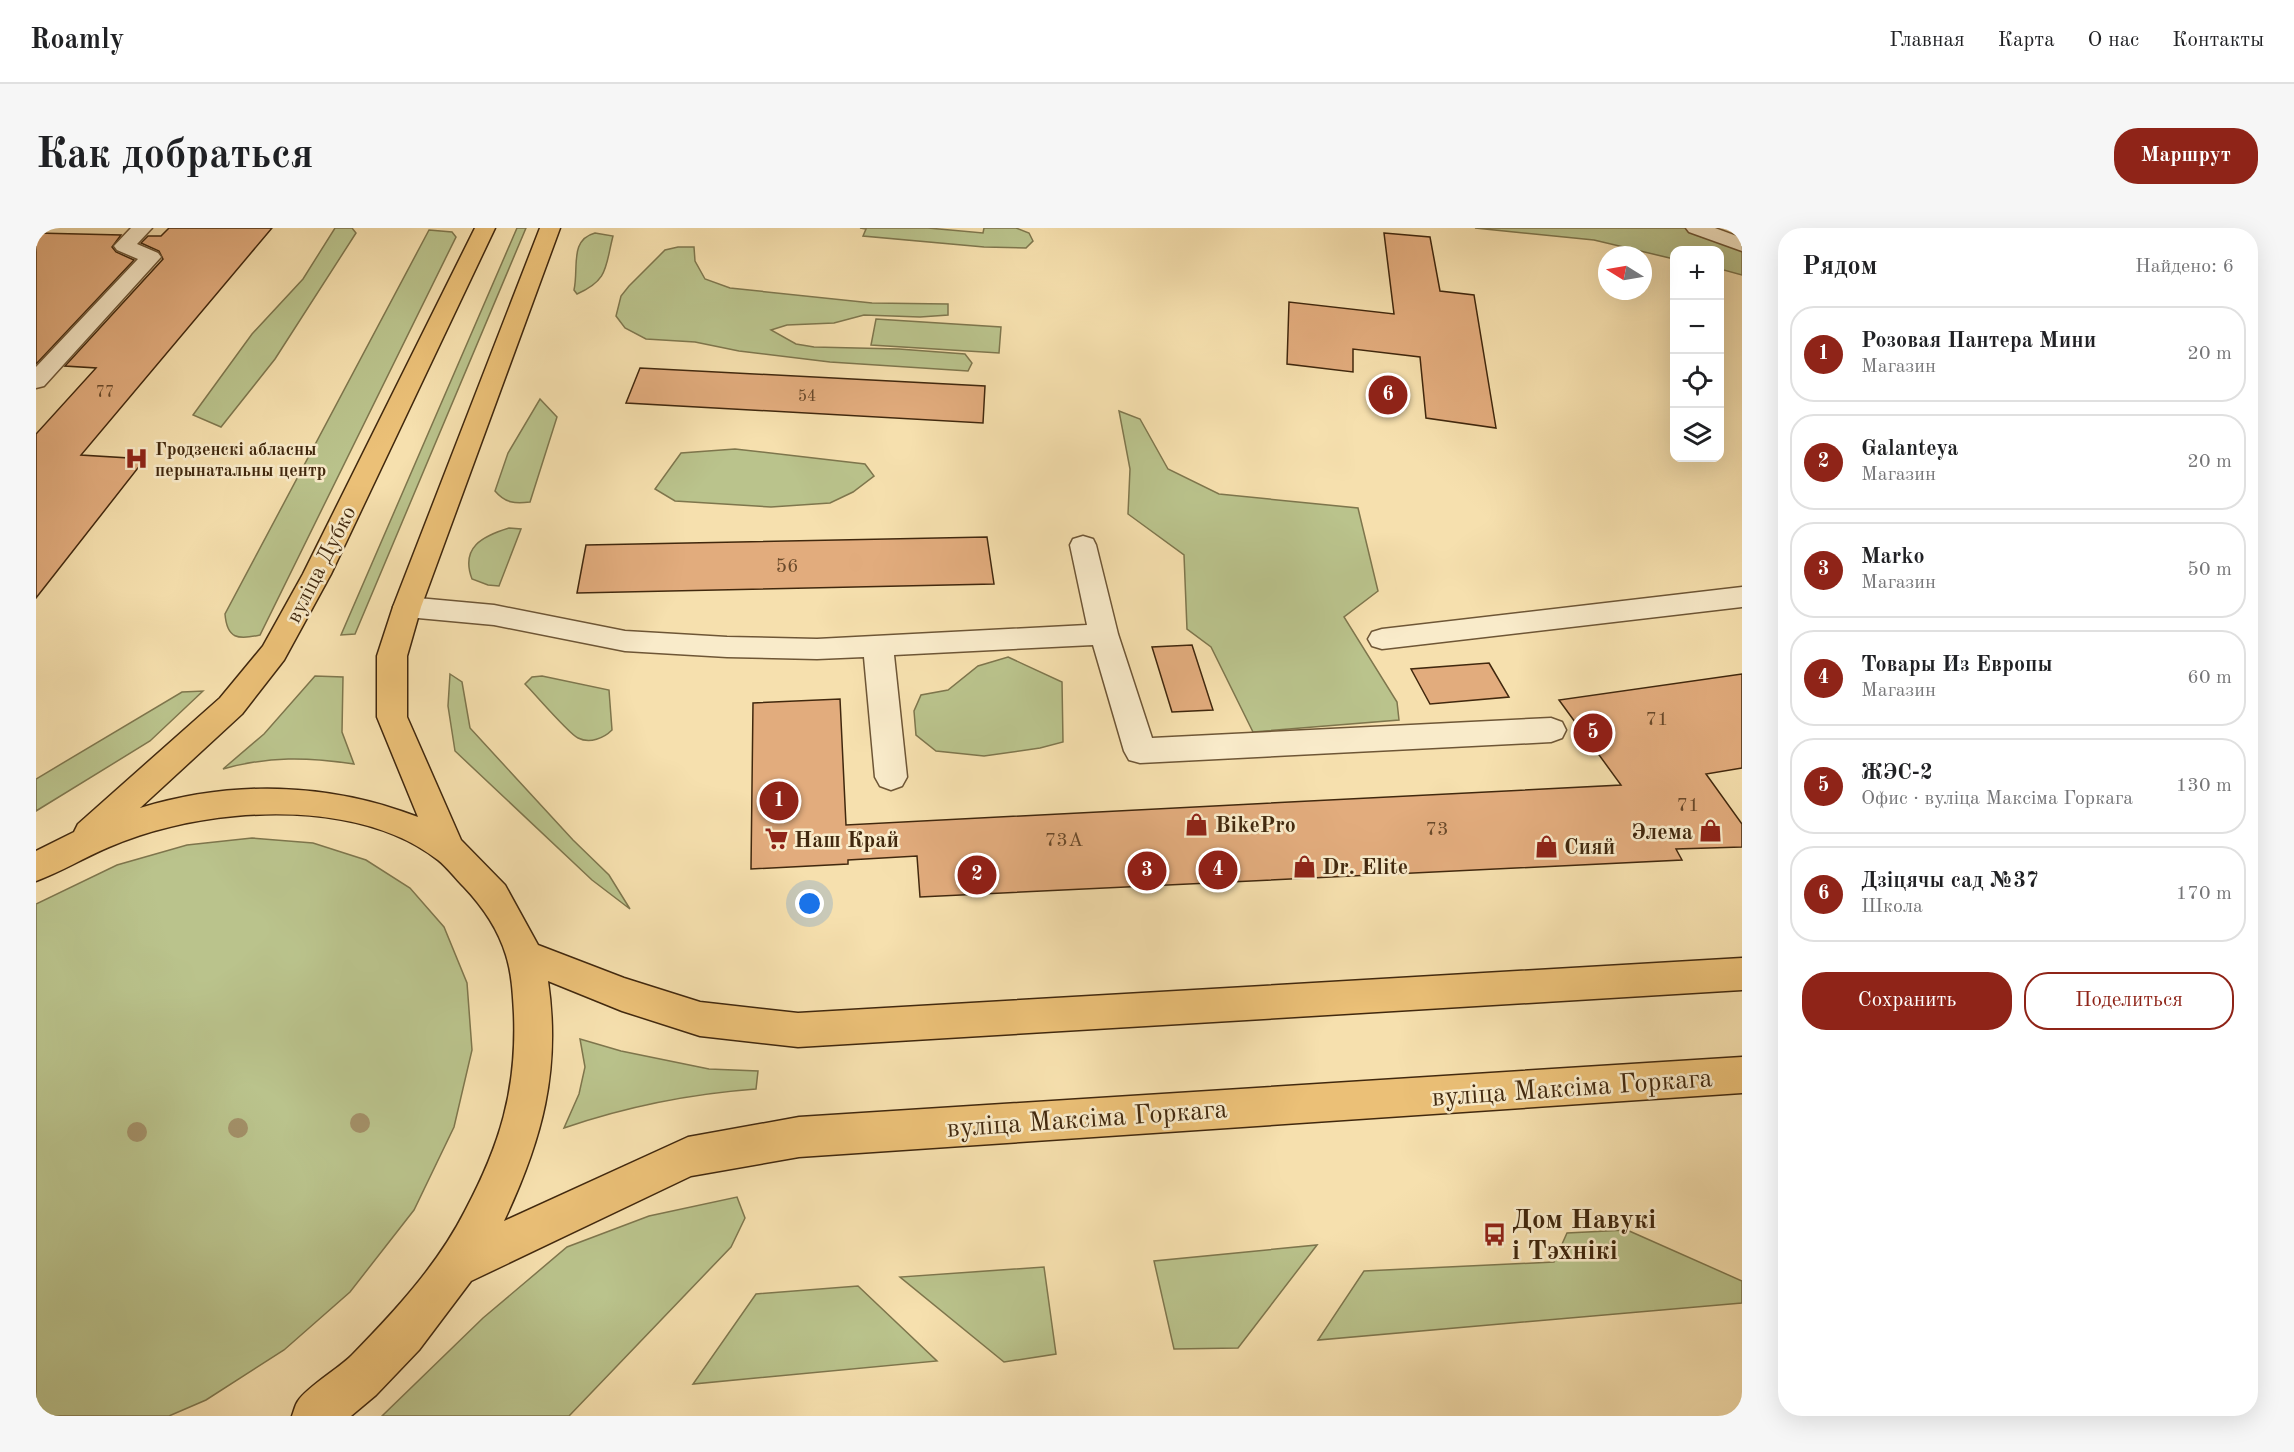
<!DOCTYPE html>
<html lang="ru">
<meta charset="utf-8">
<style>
:root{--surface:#fff;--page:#f6f6f6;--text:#202124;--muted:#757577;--line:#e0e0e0;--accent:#8f2418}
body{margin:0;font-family:"Old Standard TT",serif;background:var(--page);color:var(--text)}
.controls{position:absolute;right:18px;top:18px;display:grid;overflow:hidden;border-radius:12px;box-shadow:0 6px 24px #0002}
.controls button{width:54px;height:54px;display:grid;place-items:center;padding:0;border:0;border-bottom:2px solid var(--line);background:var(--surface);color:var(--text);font:30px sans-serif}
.compass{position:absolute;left:1562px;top:18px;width:54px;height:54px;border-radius:50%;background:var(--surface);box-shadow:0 6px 24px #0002;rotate:281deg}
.you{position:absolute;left:774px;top:676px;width:21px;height:21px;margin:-15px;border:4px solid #fff;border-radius:50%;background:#1a73e8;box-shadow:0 0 0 9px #1a73e833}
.badge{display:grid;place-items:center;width:39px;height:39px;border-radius:50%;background:var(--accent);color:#fff;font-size:20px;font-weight:700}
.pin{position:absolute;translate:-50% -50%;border:3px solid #fff;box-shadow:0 2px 6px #0006}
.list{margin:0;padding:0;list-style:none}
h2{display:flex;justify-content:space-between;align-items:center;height:78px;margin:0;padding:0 24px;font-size:26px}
h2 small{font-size:20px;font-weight:400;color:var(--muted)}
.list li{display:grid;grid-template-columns:39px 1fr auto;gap:18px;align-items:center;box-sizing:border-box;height:96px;margin:0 12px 12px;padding:0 12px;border:2px solid var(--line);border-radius:24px}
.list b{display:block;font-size:22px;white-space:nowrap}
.list p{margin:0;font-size:20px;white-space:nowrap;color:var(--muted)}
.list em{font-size:20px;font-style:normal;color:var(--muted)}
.actions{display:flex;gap:12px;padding:18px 24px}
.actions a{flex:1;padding:14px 0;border:2px solid var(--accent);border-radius:24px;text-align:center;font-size:21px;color:var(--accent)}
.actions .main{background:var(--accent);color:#fff}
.icon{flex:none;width:33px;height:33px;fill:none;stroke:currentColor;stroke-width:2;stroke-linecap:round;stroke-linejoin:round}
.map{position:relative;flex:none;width:1706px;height:1188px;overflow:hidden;border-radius:24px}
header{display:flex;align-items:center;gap:36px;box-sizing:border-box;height:84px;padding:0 30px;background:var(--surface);border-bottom:2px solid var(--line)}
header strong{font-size:28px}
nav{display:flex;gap:33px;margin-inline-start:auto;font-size:21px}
.intro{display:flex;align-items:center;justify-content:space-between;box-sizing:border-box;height:144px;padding:0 36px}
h1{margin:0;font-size:42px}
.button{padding:15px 27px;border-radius:24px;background:var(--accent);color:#fff;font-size:21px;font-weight:700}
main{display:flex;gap:36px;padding:0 36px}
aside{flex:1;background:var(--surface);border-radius:24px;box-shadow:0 6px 24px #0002}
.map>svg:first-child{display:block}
.green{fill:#bac38c;stroke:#7e764d;stroke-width:1.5}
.building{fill:#e2ac7d;stroke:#41280e;stroke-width:1.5}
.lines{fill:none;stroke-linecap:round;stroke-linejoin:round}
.minor-casing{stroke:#6e5636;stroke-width:3}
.major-casing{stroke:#41280e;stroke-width:3}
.minor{fill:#f9ebca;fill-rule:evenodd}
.major{fill:#ebc077;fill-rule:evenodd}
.tree{fill:#a39068}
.labels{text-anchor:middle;stroke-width:5;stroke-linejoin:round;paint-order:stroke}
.far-number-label{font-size:16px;fill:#69492a}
.far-poi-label{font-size:18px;font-weight:bold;fill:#41280e;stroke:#f9ebca;text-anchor:start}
.number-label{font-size:20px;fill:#69492a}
.street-label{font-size:22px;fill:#41280e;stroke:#f9ebca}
.poi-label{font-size:22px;font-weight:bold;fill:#41280e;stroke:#f9ebca;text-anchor:start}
.near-street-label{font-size:27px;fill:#41280e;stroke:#f9ebca}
.near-poi-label{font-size:27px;font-weight:bold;fill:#41280e;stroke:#f9ebca;text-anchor:start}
</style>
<header>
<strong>Roamly</strong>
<nav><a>Главная</a><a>Карта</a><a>О нас</a><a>Контакты</a></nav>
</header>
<div class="intro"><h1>Как добраться</h1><a class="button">Маршрут</a></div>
<main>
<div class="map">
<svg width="1706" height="1188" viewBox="0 0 1706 1188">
<rect width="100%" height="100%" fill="#f6e0ae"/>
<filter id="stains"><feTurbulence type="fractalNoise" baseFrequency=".00333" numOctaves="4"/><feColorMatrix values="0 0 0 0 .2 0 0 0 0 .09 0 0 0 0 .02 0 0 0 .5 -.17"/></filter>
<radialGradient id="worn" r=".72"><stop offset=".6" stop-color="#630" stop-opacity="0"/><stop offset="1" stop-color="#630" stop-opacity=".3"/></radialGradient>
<g class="green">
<path d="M299 0H316L320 5 239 131 185 199 157 187 216 106 267 51Z"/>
<path d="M481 0H490L319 406 305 407Z"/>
<path d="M824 0H892L947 5 948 0H980L993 5 997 13 990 20 948 19 827 8 830 1Z"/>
<path d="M1439 0H1655L1706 18V47L1684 41V22H1638V31L1558 12Z"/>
<path d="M393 2 416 4 420 9 224 407C202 412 191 411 189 386Z"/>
<path d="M559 5 577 8C569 39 573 52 541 66L538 62C543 40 533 12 559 5Z"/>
<path d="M642 19H658L659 33 669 51 694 60 836 75 912 76V87L884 89 828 87 798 95 751 97 735 102 760 116 778 119 863 121 929 126 936 135 932 143 794 134 703 123 659 114 610 111 589 100 580 88 585 68 593 58 629 22Z"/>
<path d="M840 91 965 99 963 125 835 117Z"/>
<path d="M504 171 521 189 494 274C479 276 469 275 459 263L472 225Z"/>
<path d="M1083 183 1104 191 1132 241 1183 266 1322 280 1342 363 1308 389 1361 474 1363 492 1217 504 1175 419 1151 401 1148 327 1092 286 1094 241Z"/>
<path d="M699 221 829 236 838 248 817 264 794 275 735 279 639 273 619 261 645 225Z"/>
<path d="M473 300 485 301 463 358 452 357 436 351C424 319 447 308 473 300Z"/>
<path d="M972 429 1026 454 1027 514 1004 520 948 528 900 523 880 507 878 483 885 467 912 462 942 438Z"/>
<path d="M414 446 426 454 434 500 537 612 573 647 594 681 556 652 419 523 412 478Z"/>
<path d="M279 448 307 449 306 504 318 536C271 529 233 528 187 541L228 506Z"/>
<path d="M506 448 573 462 576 502C568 510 554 516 542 510 533 506 499 466 489 456L496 449Z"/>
<path d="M167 463 114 513 0 583V551L146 464Z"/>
<path d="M216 610 277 615 330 632 374 660 408 699 431 755 436 822 418 899 378 982 314 1064 248 1122 170 1172 133 1188H0V676L81 637 151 617Z"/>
<path d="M544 811 585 823 673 841 722 843 720 861C652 866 592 878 528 900L543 866 549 839Z"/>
<path d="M701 969 709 990 695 1019 533 1188H346L447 1090 531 1019 613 988Z"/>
<path d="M1591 1002 1706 1053V1075L1282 1112 1328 1043 1518 1034 1531 1005Z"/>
<path d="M1281 1017 1202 1120 1138 1121 1118 1033Z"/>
<path d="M1008 1039 1020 1126 968 1134 864 1049Z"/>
<path d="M822 1058 901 1133 657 1156 720 1066Z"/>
</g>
<g class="building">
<path d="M133 0H236L45 227 109 231 0 370V206L60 140 29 138 127 31 123 23 105 15 112 8H125Z"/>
<path d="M0 5 85 7 76 19 80 24 98 32 0 136Z"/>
<path d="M1348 5 1394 9 1404 63 1438 67 1460 200 1390 190 1384 129 1317 121V144L1251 136 1253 74 1358 86Z"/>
<path d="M604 140 949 158 947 195 590 175Z"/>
<path d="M951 309 958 356 541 365 550 317Z"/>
<path d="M1156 417 1177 482 1136 484 1116 419Z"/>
<path d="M1453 435 1473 469 1394 476 1375 441Z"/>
<path d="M1706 446V540L1670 546 1706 596V619L1640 621 1646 632 884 669 881 628 812 632V636L715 641 717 475 804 471 810 597 1585 557 1523 472Z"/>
</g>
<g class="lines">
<defs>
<g id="minor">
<path d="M95 0H116L101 16 122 25 125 29 8 158 0 160V139L102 31 81 22 78 18Z"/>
<path d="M1650 0H1679L1706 10V23L1653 4Z"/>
<path d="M1047 308 1057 311 1060 317 1082 406 1116 510 1515 490 1526 494 1530 502 1526 510 1515 514 1104 535 1093 532 1088 523 1057 417 858 427 871 549 866 558 855 562 844 558 839 549 828 429 781 431 691 429 589 423 458 397 371 389 361 386 357 379 361 372 371 369 458 377 589 403 691 409 781 411 1051 397 1034 317 1037 311Z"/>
<path d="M1706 359V379L1346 421 1336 418 1332 411 1336 404 1346 401Z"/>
</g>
<path id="major" d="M439 0H459L295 346 248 432 206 486 104 580C196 552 292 554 382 589L341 489V428L357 379 504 0H524L385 379 371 428V489L425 612 469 657 502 717 588 750 664 774 762 785 1706 730V762L762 819 664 808 586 783 512 753C525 843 506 912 468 993L652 909 763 889 1706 829V865L763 929 655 948 435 1053 383 1122 340 1167 315 1188H256C258 1183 259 1177 262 1173 271 1159 302 1141 316 1127 358 1084 401 1038 429 983 464 917 481 862 478 786 477 767 476 746 470 727 462 701 447 679 428 659 419 650 411 639 402 632 347 589 266 582 199 588 156 592 113 602 73 619 49 629 25 644 0 653V623L38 604 42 596 184 470 227 418 267 346Z"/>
</defs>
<use href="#minor" class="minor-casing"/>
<use href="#major" class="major-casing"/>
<use href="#minor" class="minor"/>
<use href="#major" class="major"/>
</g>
<g class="tree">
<circle cx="324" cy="895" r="10"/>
<circle cx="202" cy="900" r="10"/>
<circle cx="101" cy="904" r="10"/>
</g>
<defs>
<symbol id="hospital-bare" viewBox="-9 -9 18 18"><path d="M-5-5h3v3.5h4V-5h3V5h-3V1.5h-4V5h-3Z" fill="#8f2418" stroke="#f9ebca" stroke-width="2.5" paint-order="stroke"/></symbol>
<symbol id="shop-bare" viewBox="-9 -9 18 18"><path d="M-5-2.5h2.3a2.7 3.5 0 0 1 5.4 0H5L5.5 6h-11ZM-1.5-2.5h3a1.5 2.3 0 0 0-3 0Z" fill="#8f2418" stroke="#f9ebca" stroke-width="2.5" paint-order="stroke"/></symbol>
<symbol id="supermarket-bare" viewBox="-9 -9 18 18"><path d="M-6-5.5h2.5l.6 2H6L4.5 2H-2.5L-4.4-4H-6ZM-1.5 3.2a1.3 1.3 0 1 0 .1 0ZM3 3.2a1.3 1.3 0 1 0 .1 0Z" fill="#8f2418" stroke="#f9ebca" stroke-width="2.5" paint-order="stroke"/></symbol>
<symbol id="bus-bare" viewBox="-9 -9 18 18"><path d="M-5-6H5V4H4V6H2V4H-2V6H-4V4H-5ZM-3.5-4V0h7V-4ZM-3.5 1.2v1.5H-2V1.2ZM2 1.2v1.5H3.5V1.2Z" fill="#8f2418" stroke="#f9ebca" stroke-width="2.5" paint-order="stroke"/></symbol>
</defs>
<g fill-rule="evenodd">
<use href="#hospital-bare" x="84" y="214" width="33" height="33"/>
<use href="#shop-bare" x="1144" y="580" width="33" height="33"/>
<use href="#shop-bare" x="1658" y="586" width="33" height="33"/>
<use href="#supermarket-bare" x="724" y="594" width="33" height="33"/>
<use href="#shop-bare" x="1494" y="602" width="33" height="33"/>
<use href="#shop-bare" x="1252" y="622" width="33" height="33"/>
<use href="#bus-bare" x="1442" y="990" width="33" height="33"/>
</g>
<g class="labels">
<g class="far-number-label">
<text x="69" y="169">77</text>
<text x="771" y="173">54</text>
</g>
<g class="far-poi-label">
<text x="119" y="227">Гродзенскі абласны<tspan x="119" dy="21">перынатальны центр</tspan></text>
</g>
<g class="number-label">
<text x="751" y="344">56</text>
<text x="1621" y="497">71</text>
<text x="1652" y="583">71</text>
<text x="1401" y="607">73</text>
<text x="1028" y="618">73А</text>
</g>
<g class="street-label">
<text transform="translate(284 336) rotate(-63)" y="8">вуліца Дубко</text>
</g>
<g class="poi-label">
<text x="1179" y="604">BikePro</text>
<text x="1657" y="611" text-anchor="end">Элема</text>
<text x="758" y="619">Наш Край</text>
<text x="1528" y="626">Сияй</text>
<text x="1286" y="646">Dr. Elite</text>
</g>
<g class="near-street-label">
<text transform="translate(1536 859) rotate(-4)" y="9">вуліца Максіма Горкага</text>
<text transform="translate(1051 890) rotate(-4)" y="9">вуліца Максіма Горкага</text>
</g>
<g class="near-poi-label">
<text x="1476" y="1000">Дом Навукі<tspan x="1476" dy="31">і Тэхнікі</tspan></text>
</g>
</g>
<rect width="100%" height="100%" filter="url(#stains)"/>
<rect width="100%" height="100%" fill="url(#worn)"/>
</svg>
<div class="controls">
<button>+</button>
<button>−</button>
<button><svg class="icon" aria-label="locate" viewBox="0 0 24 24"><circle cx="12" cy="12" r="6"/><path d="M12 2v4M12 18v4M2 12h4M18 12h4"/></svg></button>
<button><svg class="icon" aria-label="layers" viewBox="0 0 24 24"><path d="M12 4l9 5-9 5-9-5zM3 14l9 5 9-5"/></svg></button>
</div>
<svg class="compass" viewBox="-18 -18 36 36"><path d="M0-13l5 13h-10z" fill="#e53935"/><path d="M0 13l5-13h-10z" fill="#757577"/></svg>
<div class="you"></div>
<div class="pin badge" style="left:743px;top:573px">1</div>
<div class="pin badge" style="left:941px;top:647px">2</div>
<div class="pin badge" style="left:1111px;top:643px">3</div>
<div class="pin badge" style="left:1182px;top:642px">4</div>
<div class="pin badge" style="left:1557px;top:505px">5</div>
<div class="pin badge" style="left:1352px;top:167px">6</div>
</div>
<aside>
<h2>Рядом<small>Найдено: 6</small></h2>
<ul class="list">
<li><span class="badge">1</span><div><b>Розовая Пантера Мини</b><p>Магазин</p></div><em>20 m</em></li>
<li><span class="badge">2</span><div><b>Galanteya</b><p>Магазин</p></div><em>20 m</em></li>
<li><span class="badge">3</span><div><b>Marko</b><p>Магазин</p></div><em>50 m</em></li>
<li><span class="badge">4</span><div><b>Товары Из Европы</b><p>Магазин</p></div><em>60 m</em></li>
<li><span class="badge">5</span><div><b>ЖЭС-2</b><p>Офис · вуліца Максіма Горкага</p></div><em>130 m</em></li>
<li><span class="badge">6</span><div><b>Дзіцячы сад №37</b><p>Школа</p></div><em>170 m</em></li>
</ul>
<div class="actions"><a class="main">Сохранить</a><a>Поделиться</a></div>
</aside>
</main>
